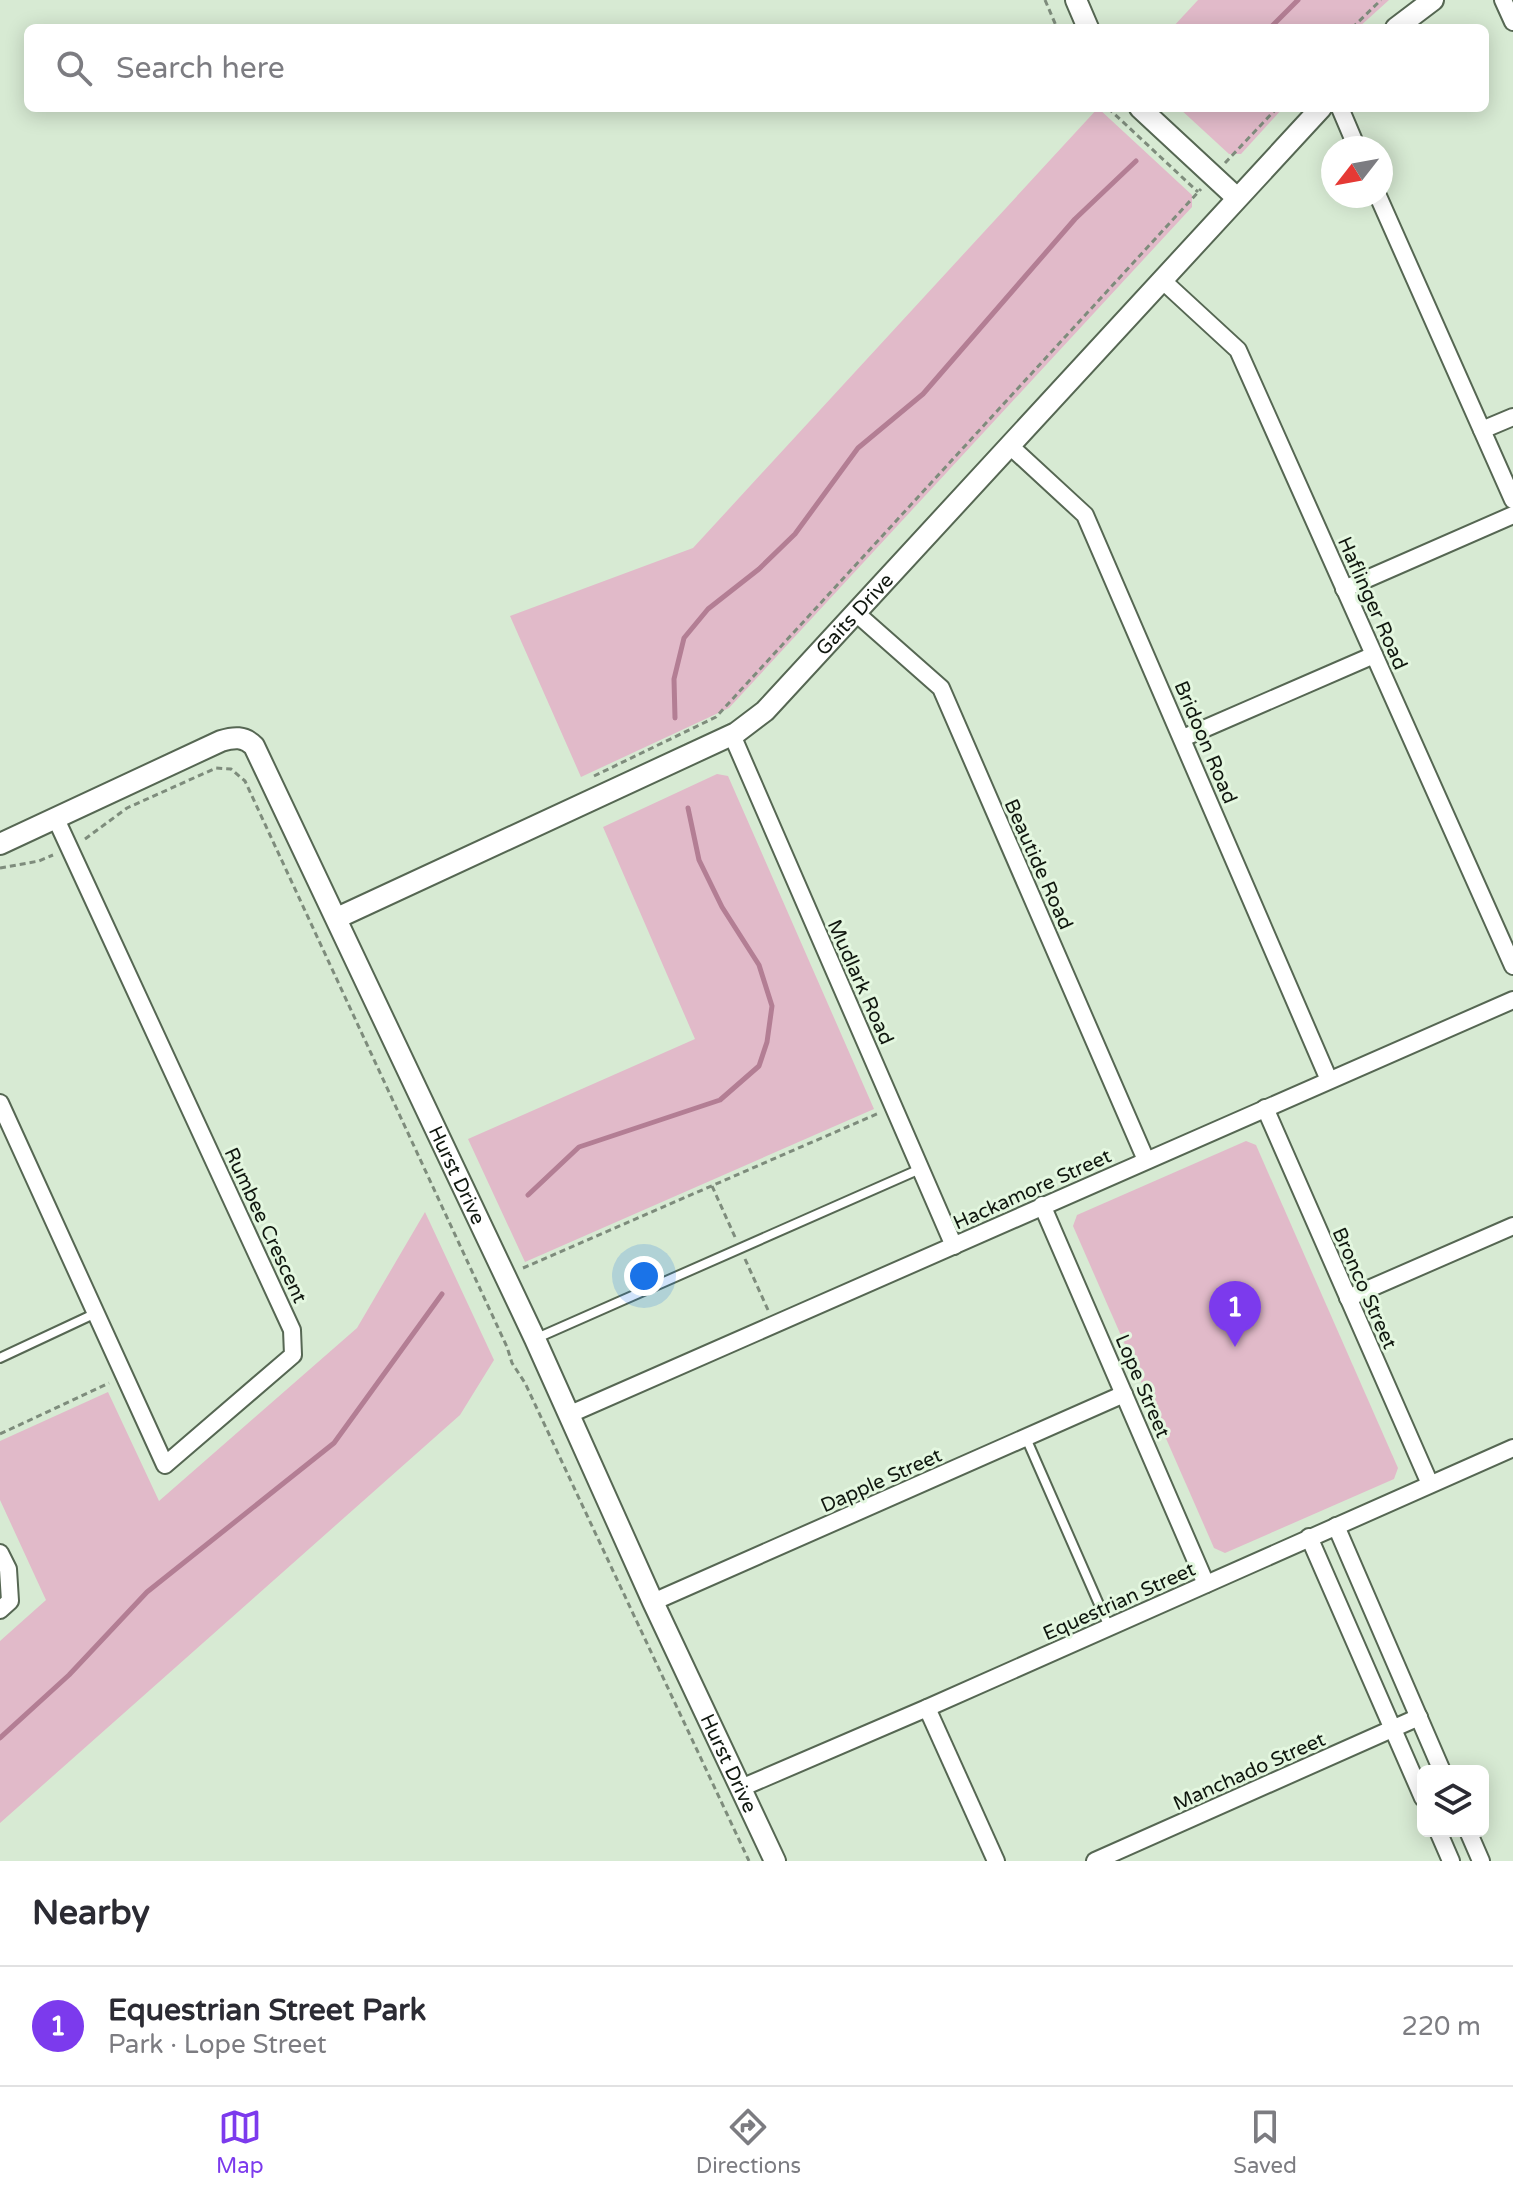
<!DOCTYPE html>
<meta charset="utf-8">
<style>
:root{--surface:#fff;--page:#f7f7f7;--text:#2b2b33;--muted:#7c7c81;--line:#e1e1e2;--accent:#7c3aed}
body{margin:0;font-family:"Varela Round",sans-serif;background:var(--page);color:var(--text)}
.controls{position:absolute;right:24px;bottom:24px;display:grid;overflow:hidden;border-radius:12px;box-shadow:0 4px 20px #0003}
.controls button{width:72px;height:72px;display:grid;place-items:center;padding:0;border:0;border-bottom:2px solid var(--line);background:var(--surface);color:var(--text);font:40px sans-serif}
.compass{position:absolute;left:1321px;top:136px;width:72px;height:72px;border-radius:50%;background:var(--surface);box-shadow:0 4px 20px #0003;rotate:239deg}
.you{position:absolute;left:644px;top:1276px;width:28px;height:28px;margin:-20px;border:6px solid #fff;border-radius:50%;background:#1a73e8;box-shadow:0 0 0 12px #1a73e833}
.badge{display:grid;place-items:center;width:52px;height:52px;border-radius:50%;background:var(--accent);color:#fff;font-size:26px;font-weight:700}
.pin{position:absolute;translate:-50% -66px;filter:drop-shadow(0 2px 4px #0008)}
.pin::after{content:'';position:absolute;top:42px;width:28px;height:24px;background:inherit;clip-path:polygon(0 0,100% 0,50% 100%)}
.list{margin:0;padding:0;list-style:none}
h2{display:flex;justify-content:space-between;align-items:center;height:104px;margin:0;padding:0 32px;font-size:34px}
h2 small{font-size:26px;font-weight:400;color:var(--muted)}
.list li{display:grid;grid-template-columns:52px 1fr auto;gap:24px;align-items:center;box-sizing:border-box;height:120px;padding:0 32px;border-top:2px solid var(--line)}
.list b{display:block;font-size:30px;white-space:nowrap}
.list p{margin:0;font-size:26px;white-space:nowrap;color:var(--muted)}
.list em{font-size:26px;font-style:normal;color:var(--muted)}
.icon{flex:none;width:44px;height:44px;fill:none;stroke:currentColor;stroke-width:2;stroke-linecap:round;stroke-linejoin:round}
.map{position:relative;flex:none;width:1513px;height:1861px;overflow:hidden}
.search{position:absolute;background:var(--surface);box-shadow:0 4px 20px #0003;left:24px;right:24px;top:24px;height:88px;display:flex;align-items:center;gap:20px;box-sizing:border-box;padding:0 28px;border-radius:12px;color:var(--muted);font-size:30px}
.sheet{height:224px;background:var(--surface)}
nav{display:flex;justify-content:space-around;align-items:center;box-sizing:border-box;height:112px;border-top:2px solid var(--line);background:var(--surface);font-size:22px;color:var(--muted)}
nav a{display:grid;justify-items:center;gap:4px}
nav .on{color:var(--accent)}
.map>svg:first-child{display:block}
.green{fill:#e1bac9}
.lines{fill:none;stroke-linecap:round;stroke-linejoin:round}
.stream{stroke:#b37e94;stroke-width:5}
.service-casing{stroke:#566753;stroke-width:12}
.minor-casing{stroke:#566753;stroke-width:20}
.tertiary-casing{stroke:#566753;stroke-width:24}
.path{stroke:#7e8c7c;stroke-width:3;stroke-dasharray:6 4;stroke-linecap:butt}
.service{stroke:#fff;stroke-width:8}
.minor{stroke:#fff;stroke-width:16}
.tertiary{stroke:#fff;stroke-width:20}
.labels{text-anchor:middle;stroke-width:6;stroke-linejoin:round;paint-order:stroke}
.street-label{font-size:20px;fill:#10170f;stroke:#e4f7e0}
</style>
<div class="map">
<svg width="1513" height="1861" viewBox="0 0 1513 1861">
<rect width="100%" height="100%" fill="#d7ead3"/>
<g class="green">
<path d="M1198 0H1389L1358 28H1172Z"/>
<path d="M1098 108 1192 195V207L729 708 581 777 510 616 693 548Z"/>
<path d="M1179 108H1283L1241 154H1229Z"/>
<path d="M717 774 728 776 874 1109 525 1262 468 1139 695 1039 603 827Z"/>
<path d="M1246 1141 1256 1145 1398 1468 1394 1479 1225 1553 1214 1548 1073 1226 1077 1215Z"/>
<path d="M425 1212 494 1360 460 1415 0 1823V1641L46 1600 0 1500V1441L108 1392 159 1501 357 1328Z"/>
</g>
<g class="lines">
<g class="stream">
<path d="M1270 28 1298 0"/>
<path d="M675 718 674 679 684 638 708 609 759 569 795 534 858 448 923 394 1075 219 1136 161"/>
<path d="M528 1195 579 1147 720 1100 759 1066 767 1042 772 1006 759 965 722 907 699 860 688 808"/>
<path d="M0 1738 69 1675 147 1592 334 1443 442 1294"/>
</g>
<defs>
<g id="service">
<path d="M537 1338 920 1169"/>
<path d="M0 1358 96 1313"/>
<path d="M1026 1438 1109 1627"/>
</g>
<g id="minor">
<path d="M1503 0 1513 22"/>
<path d="M1340 108 1357 148"/>
<path d="M1378 196 1513 500"/>
<path d="M1162 280 1238 350 1513 966"/>
<path d="M1482 430 1513 417"/>
<path d="M1009 445 1085 515 1329 1080"/>
<path d="M1344 589 1513 515"/>
<path d="M856 613 941 688 1146 1160"/>
<path d="M732 735 954 1246"/>
<path d="M1183 738 1374 655"/>
<path d="M0 1103 165 1465 293 1355 292 1330 56 819"/>
<path d="M1265 1108 1430 1484"/>
<path d="M1042 1205 1206 1584"/>
<path d="M1348 1298 1513 1226"/>
<path d="M568 1415 1513 1000"/>
<path d="M1336 1526 1442 1771"/>
<path d="M1309 1537 1423 1798"/>
<path d="M0 1553 8 1569 10 1601 0 1610"/>
<path d="M653 1602 1124 1394"/>
<path d="M927 1708 996 1861"/>
<path d="M741 1788 927 1708 1513 1448"/>
<path d="M1438 1831 1451 1861"/>
<path d="M1468 1831 1481 1861"/>
<path d="M1095 1861 1419 1717"/>
</g>
<g id="tertiary">
<path d="M1076 0 1088 28"/>
<path d="M1396 28 1433 0"/>
<path d="M1140 108 1237 198"/>
<path id="s1" d="M0 844 221 741C234 737 244 736 254 746L535 1339 653 1602 775 1861"/>
<path id="s2" d="M337 918 736 733 765 711 1321 108"/>
</g>
</defs>
<use href="#service" class="service-casing"/>
<use href="#minor" class="minor-casing"/>
<use href="#tertiary" class="tertiary-casing"/>
<g class="path">
<path d="M1045 0 1057 28"/>
<path d="M1352 28 1381 0"/>
<path d="M1108 108 1198 192"/>
<path d="M1225 163 1277 108"/>
<path d="M594 776 716 717 1201 189"/>
<path d="M85 839 127 808 216 768 231 769 245 781 507 1347 512 1363 525 1383 749 1861"/>
<path d="M0 868 39 861 53 855"/>
<path d="M712 1186 735 1237"/>
<path d="M745 1259 768 1310"/>
<path d="M523 1268 879 1113"/>
<path d="M0 1434 109 1383"/>
</g>
<use href="#service" class="service"/>
<use href="#minor" class="minor"/>
<use href="#tertiary" class="tertiary"/>
</g>
<g class="labels">
<g class="street-label">
<text transform="translate(1373 603) rotate(66)" y="7">Haflinger Road</text>
<text dy="7" stroke="none"><textPath href="#s2" startOffset="608">Gaits Drive</textPath></text>
<text transform="translate(1206 742) rotate(67)" y="7">Bridoon Road</text>
<text transform="translate(1039 864) rotate(66)" y="7">Beautide Road</text>
<text transform="translate(861 982) rotate(66)" y="7">Mudlark Road</text>
<text dy="7" stroke="none"><textPath href="#s1" startOffset="754">Hurst Drive</textPath></text>
<text transform="translate(1032 1189) rotate(-24)" y="7">Hackamore Street</text>
<text transform="translate(266 1225) rotate(65)" y="7">Rumbee Crescent</text>
<text transform="translate(1365 1288) rotate(66)" y="7">Bronco Street</text>
<text transform="translate(1143 1386) rotate(67)" y="7">Lope Street</text>
<text transform="translate(881 1480) rotate(-24)" y="7">Dapple Street</text>
<text transform="translate(1119 1601) rotate(-24)" y="7">Equestrian Street</text>
<text dy="7" stroke="none"><textPath href="#s1" startOffset="1402">Hurst Drive</textPath></text>
<text transform="translate(1249 1771) rotate(-24)" y="7">Manchado Street</text>
</g>
</g>
</svg>
<div class="controls">
<button><svg class="icon" aria-label="layers" viewBox="0 0 24 24"><path d="M12 4l9 5-9 5-9-5zM3 14l9 5 9-5"/></svg></button>
</div>
<svg class="compass" viewBox="-18 -18 36 36"><path d="M0-13l5 13h-10z" fill="#e53935"/><path d="M0 13l5-13h-10z" fill="#7c7c81"/></svg>
<div class="you"></div>
<div class="pin badge" style="left:1235px;top:1347px">1</div>
<div class="search"><svg class="icon" aria-label="search" viewBox="0 0 24 24"><circle cx="10" cy="10" r="6"/><path d="M15 15l6 6"/></svg>Search here</div>
</div>
<section class="sheet">
<h2>Nearby<small></small></h2>
<ul class="list">
<li><span class="badge">1</span><div><b>Equestrian Street Park</b><p>Park · Lope Street</p></div><em>220 m</em></li>
</ul>
</section>
<nav>
<a class="on"><svg class="icon" aria-label="map" viewBox="0 0 24 24"><path d="M3 6l6-2 6 2 6-2v14l-6 2-6-2-6 2zM9 4v14M15 6v14"/></svg>Map</a>
<a><svg class="icon" aria-label="directions" viewBox="0 0 24 24"><path d="M12 3l9 9-9 9-9-9zM9 14v-3h6M13 9l2 2-2 2"/></svg>Directions</a>
<a><svg class="icon" aria-label="saved" viewBox="0 0 24 24"><path d="M7 4h10v16l-5-4-5 4z"/></svg>Saved</a>
</nav>
